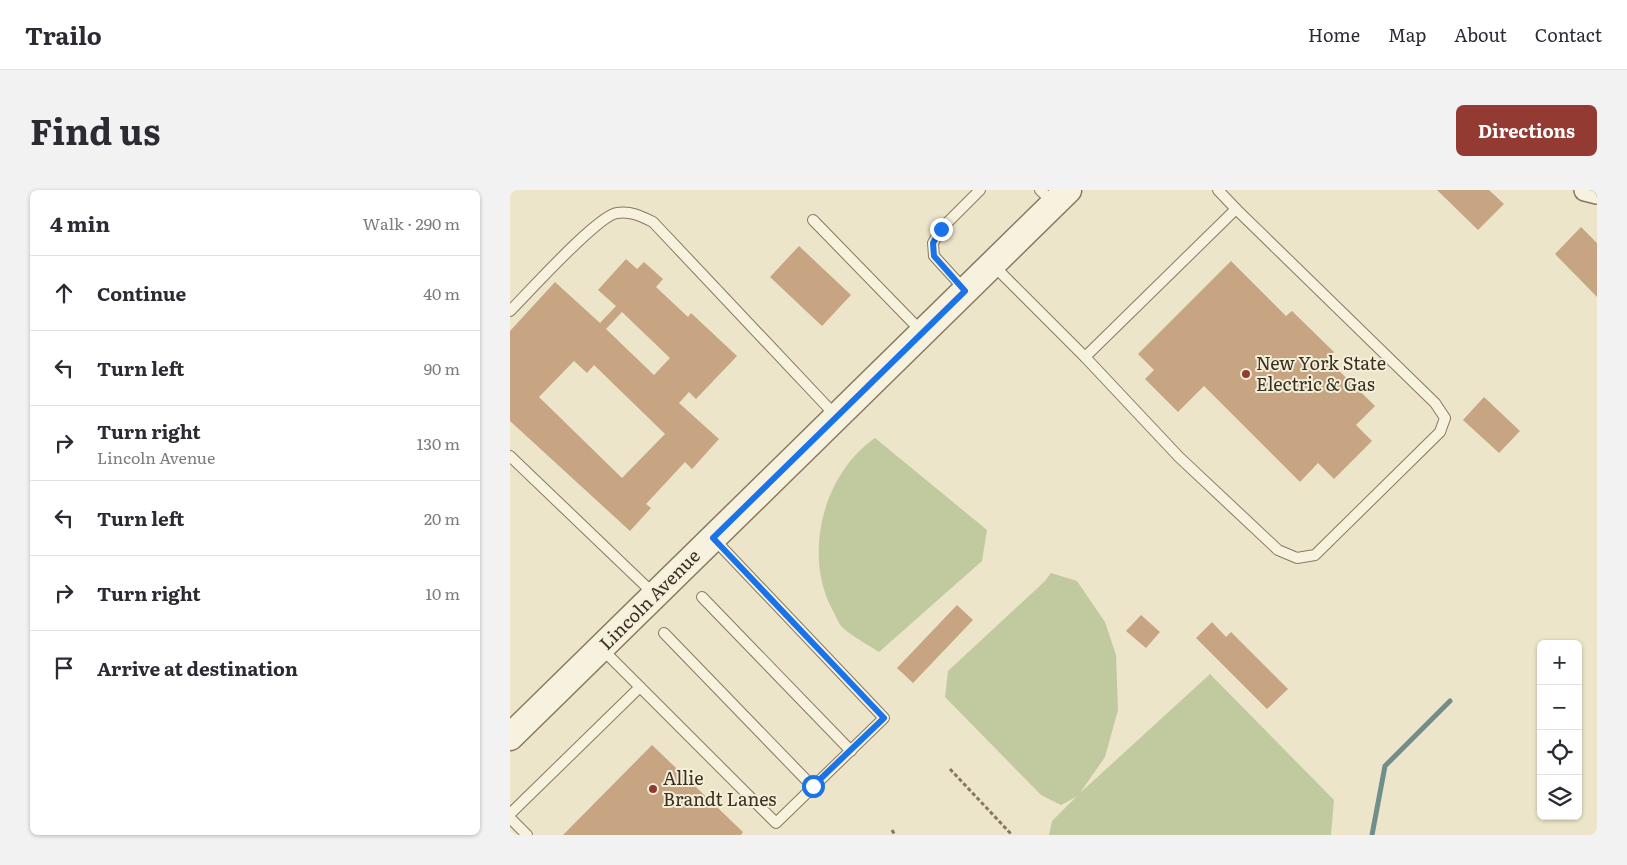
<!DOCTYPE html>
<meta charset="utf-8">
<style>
:root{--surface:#fff;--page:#f2f2f3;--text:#2b2b33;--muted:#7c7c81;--line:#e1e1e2;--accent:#933a33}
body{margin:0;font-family:Literata,serif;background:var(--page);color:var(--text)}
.controls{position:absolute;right:15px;bottom:15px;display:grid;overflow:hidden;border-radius:8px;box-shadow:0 1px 4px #0004}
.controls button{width:45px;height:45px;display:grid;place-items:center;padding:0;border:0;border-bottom:1px solid var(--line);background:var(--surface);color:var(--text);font:25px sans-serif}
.stop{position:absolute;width:15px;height:15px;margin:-11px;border:4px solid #1a73e8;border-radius:50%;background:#fff}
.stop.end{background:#1a73e8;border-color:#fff;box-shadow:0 1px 5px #0008}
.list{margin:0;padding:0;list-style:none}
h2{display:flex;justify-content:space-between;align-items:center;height:65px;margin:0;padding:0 20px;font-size:21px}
h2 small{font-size:16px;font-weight:400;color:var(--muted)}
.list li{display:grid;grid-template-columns:32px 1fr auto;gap:15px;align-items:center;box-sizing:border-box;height:75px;padding:0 20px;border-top:1px solid var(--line)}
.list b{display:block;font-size:19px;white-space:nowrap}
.list p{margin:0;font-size:16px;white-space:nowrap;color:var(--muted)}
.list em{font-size:16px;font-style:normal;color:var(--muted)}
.icon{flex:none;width:28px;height:28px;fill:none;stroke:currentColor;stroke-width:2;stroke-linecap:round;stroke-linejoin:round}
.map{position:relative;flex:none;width:1087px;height:645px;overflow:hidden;border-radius:8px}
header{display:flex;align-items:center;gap:30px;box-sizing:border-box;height:70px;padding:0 25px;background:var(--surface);border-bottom:1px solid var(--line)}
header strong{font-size:24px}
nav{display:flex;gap:28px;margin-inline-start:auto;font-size:18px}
.intro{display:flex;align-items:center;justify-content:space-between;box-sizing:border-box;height:120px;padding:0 30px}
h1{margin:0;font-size:35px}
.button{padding:12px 22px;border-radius:8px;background:var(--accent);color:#fff;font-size:18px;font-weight:700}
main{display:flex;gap:30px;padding:0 30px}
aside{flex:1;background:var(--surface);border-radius:8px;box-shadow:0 1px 4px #0004}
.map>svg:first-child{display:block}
.green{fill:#c1ca9e}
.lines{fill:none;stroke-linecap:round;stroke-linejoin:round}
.stream{stroke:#718f8a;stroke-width:5}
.building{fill:#c8a582;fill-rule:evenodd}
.service-casing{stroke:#88785f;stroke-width:12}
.minor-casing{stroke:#88785f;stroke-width:24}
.tertiary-casing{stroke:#88785f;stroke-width:29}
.path{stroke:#88785f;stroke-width:3;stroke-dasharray:4 2.5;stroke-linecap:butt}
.service{stroke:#f7f2dd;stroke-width:10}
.minor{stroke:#f7f2dd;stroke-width:21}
.tertiary{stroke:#f7f2dd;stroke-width:26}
.route{stroke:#1a73e8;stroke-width:6}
.poi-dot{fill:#933a33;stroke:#f4efd9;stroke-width:2}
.labels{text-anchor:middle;stroke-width:4;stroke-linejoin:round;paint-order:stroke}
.poi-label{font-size:18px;fill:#392f22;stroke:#f4efd9;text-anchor:start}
.street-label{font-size:18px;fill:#392f22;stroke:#f4efd9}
</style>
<header>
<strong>Trailo</strong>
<nav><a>Home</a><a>Map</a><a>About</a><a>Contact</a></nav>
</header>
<div class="intro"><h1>Find us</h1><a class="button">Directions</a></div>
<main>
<aside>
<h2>4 min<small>Walk · 290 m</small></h2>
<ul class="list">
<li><svg class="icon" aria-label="ahead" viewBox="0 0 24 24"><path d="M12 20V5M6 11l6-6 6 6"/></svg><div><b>Continue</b></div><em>40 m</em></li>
<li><svg class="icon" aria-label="left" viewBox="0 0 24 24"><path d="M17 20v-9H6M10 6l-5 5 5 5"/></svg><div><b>Turn left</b></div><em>90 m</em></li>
<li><svg class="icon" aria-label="right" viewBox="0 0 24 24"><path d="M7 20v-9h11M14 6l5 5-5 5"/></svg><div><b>Turn right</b><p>Lincoln Avenue</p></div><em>130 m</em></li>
<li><svg class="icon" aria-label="left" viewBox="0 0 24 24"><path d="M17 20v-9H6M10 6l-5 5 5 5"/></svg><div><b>Turn left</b></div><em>20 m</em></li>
<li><svg class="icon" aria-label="right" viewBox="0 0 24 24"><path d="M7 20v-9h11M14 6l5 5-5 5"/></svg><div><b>Turn right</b></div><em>10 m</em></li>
<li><svg class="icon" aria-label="arrive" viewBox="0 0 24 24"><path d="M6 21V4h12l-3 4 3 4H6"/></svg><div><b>Arrive at destination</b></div></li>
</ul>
</aside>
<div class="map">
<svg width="1087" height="645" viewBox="0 0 1087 645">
<rect width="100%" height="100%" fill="#ece5ca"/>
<g class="green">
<path d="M365 248 477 340 472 371 369 462C357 454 341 446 331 436 328 432 325 424 322 419 293 364 313 284 365 248Z"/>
<path d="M541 383 567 391 595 432 606 465 608 520 595 567 570 603 700 484 824 610 821 645H539L542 631 566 607 551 615 531 605 435 507 438 481 535 391Z"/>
</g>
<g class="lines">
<path class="stream" d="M862 645 875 576 940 511"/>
</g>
<g class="building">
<path d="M927 0H979L994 14 968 40Z"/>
<path d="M1071 37 1087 53V107L1045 64Z"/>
<path d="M289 56 341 105 312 136 260 87Z"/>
<path d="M116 69 127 79 134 72 153 89 146 97 178 127 181 123 227 166 186 209 179 202 169 213 209 249 182 279 175 272 136 314 141 318 120 341 0 231V141L45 92 90 133 106 116 88 100ZM112 122 160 168 144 185 96 139ZM64 171 77 183 84 175 155 244 112 288 29 207Z"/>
<path d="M721 71 776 126 782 121 824 162 817 169 865 216 846 235 862 251 824 289 808 273 790 292 694 196 668 222 635 189 644 180 628 164Z"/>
<path d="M974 207 1010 241 989 263 953 230Z"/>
<path d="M447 415 463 430 403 493 387 478Z"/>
<path d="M631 425 650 442 636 458 616 441Z"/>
<path d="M702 432 716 447 721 442 778 499 757 519 686 448Z"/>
<path d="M142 555 233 642 231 645H53Z"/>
</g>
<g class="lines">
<defs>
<g id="service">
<path d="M530 0 544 13"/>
<path d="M303 30 412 142"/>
<path d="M483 75 575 167 726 19 708 0"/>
<path d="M455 100 424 66 423 53 431 39 470 0"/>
<path d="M0 121C17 104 88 25 107 23 121 21 131 26 143 32L326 226"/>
<path d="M575 167 669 267 768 360 787 368 805 365 930 242 935 228 925 213 726 19"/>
<path d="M0 266 145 405"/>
<path d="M192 407 341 561"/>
<path d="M154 443 303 597"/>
<path d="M92 459 130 497"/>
<path d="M0 624 130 497 266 633 374 528 203 348"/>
<path d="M0 628 17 645"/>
</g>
<path id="minor" d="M1075 0 1087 3"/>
<path id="tertiary" d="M0 547 558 0"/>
</defs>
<use href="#service" class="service-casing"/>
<use href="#minor" class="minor-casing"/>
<use href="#tertiary" class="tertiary-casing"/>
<g class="path">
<path d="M440 579 502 645"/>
<path d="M382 640 385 645"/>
</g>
<use href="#service" class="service"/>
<use href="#minor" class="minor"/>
<use href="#tertiary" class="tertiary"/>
</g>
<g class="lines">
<path class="route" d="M303 596 374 528 203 348 455 101 424 66 423 53 431 39"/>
</g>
<g class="poi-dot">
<circle cx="736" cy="184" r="5"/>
<circle cx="143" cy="599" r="5"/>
</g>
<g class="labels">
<g class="poi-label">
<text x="746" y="180">New York State<tspan x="746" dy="21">Electric &amp; Gas</tspan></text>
<text x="153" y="595">Allie<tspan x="153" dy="21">Brandt Lanes</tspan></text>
</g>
<g class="street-label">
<text transform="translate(140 410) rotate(-45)" y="6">Lincoln Avenue</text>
</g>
</g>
</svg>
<div class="controls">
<button>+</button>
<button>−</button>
<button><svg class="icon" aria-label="locate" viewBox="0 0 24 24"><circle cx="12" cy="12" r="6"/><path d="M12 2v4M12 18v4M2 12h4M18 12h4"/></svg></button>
<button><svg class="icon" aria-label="layers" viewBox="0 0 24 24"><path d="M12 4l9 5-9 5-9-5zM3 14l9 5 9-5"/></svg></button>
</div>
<div class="stop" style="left:303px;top:596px"></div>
<div class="stop end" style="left:431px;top:39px"></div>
</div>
</main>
